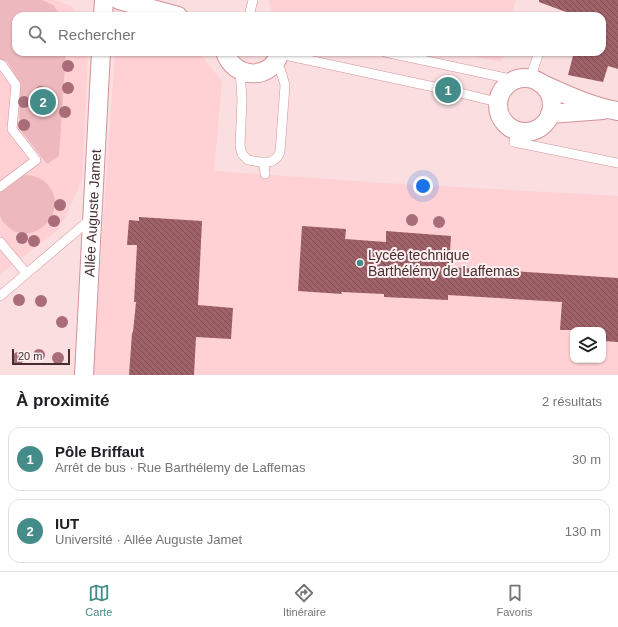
<!DOCTYPE html>
<html lang="fr">
<meta charset="utf-8">
<style>
:root{--surface:#fff;--page:#f2f2f2;--text:#202124;--muted:#757577;--line:#e0e0e0;--accent:#448c89}
body{margin:0;font-family:Arial,sans-serif;background:var(--page);color:var(--text)}
.controls{position:absolute;right:12px;bottom:12px;display:grid;overflow:hidden;border-radius:8px;box-shadow:0 1px 3px #0004}
.controls button{width:36px;height:36px;display:grid;place-items:center;padding:0;border:0;border-bottom:1px solid var(--line);background:var(--surface);color:var(--text);font:20px sans-serif}
.scale{position:absolute;left:12px;bottom:10px;width:58px;box-sizing:border-box;padding-left:4px;border:2px solid #482d30;border-top:0;font-size:11px;line-height:14px;white-space:nowrap;color:#482d30;-webkit-text-stroke:3px #feeff0;paint-order:stroke}
.you{position:absolute;left:423px;top:186px;width:14px;height:14px;margin:-10px;border:3px solid #fff;border-radius:50%;background:#1a73e8;box-shadow:0 0 0 6px #1a73e833}
.badge{display:grid;place-items:center;width:26px;height:26px;border-radius:50%;background:var(--accent);color:#fff;font-size:13px;font-weight:700}
.pin{position:absolute;translate:-50% -50%;border:2px solid #fff;box-shadow:0 1px 4px #0006}
.list{margin:0;padding:0;list-style:none}
h2{display:flex;justify-content:space-between;align-items:center;height:52px;margin:0;padding:0 16px;font-size:17px}
h2 small{font-size:13px;font-weight:400;color:var(--muted)}
.list li{display:grid;grid-template-columns:26px 1fr auto;gap:12px;align-items:center;box-sizing:border-box;height:64px;margin:0 8px 8px;padding:0 8px;border:1px solid var(--line);border-radius:12px}
.list b{display:block;font-size:15px;white-space:nowrap}
.list p{margin:0;font-size:13px;white-space:nowrap;color:var(--muted)}
.list em{font-size:13px;font-style:normal;color:var(--muted)}
.icon{flex:none;width:22px;height:22px;fill:none;stroke:currentColor;stroke-width:2;stroke-linecap:round;stroke-linejoin:round}
.map{position:relative;flex:none;width:618px;height:375px;overflow:hidden}
.search{position:absolute;background:var(--surface);box-shadow:0 1px 3px #0004;left:12px;right:12px;top:12px;height:44px;display:flex;align-items:center;gap:10px;box-sizing:border-box;padding:0 14px;border-radius:12px;color:var(--muted);font-size:15px}
.sheet{height:196px;background:var(--surface)}
nav{display:flex;justify-content:space-around;align-items:center;box-sizing:border-box;height:56px;border-top:1px solid var(--line);background:var(--surface);font-size:11px;color:var(--muted)}
nav a{display:grid;justify-items:center;gap:2px}
nav .on{color:var(--accent)}
.map>svg:first-child{display:block}
.built{fill:#ffd0d4;fill-rule:evenodd}
.green{fill:#eeb9be}
.building{fill:url(#building-back-hatch)}
.lines{fill:none;stroke-linecap:round;stroke-linejoin:round}
.service-casing{stroke:#d39299;stroke-width:10}
.minor-casing{stroke:#d39299;stroke-width:20}
.service{stroke:#fff;stroke-width:9}
.minor{stroke:#fff;stroke-width:18}
.tree{fill:#a96d7a}
.poi-dot{fill:#448c89;stroke:#feeff0;stroke-width:1.5}
.labels{text-anchor:middle;stroke-width:4;stroke-linejoin:round;paint-order:stroke}
.street-label{font-size:14px;fill:#482d30;stroke:#feeff0}
.poi-label{font-size:14px;fill:#482d30;stroke:#feeff0;text-anchor:start}
</style>
<div class="map">
<svg width="618" height="375" viewBox="0 0 618 375">
<defs>
<pattern id="building-back-hatch" width="6" height="6" patternUnits="userSpaceOnUse"><rect width="6" height="6" fill="#9f6269"/><path d="M-1 5l2 2M0 0l6 6M5-1l2 2" fill="none" stroke="#7d4d52"/></pattern>
</defs>
<rect width="100%" height="100%" fill="#fadee0"/>
<g class="built">
<path d="M0 0H53L70 5 80 16H16V52H88L82 179 68 212 57 231 0 274Z"/>
<path d="M269 0H516L512 16H278L272 15Z"/>
<path d="M115 52H199L222 82 214 171 383 183 618 196V375H93ZM573 330H603V360H573Z"/>
<path d="M451 52H504L501 62Z"/>
</g>
<g class="green">
<path d="M0 0H42L53 5 61 16H16V52H66L59 156 47 164 19 128 20 84 7 61H0Z"/>
<path d="M19 175C31 175 41 176 49 186 70 214 31 249 7 226 4 223 1 220 0 216 0 208 0 199 0 191Z"/>
</g>
<g class="building">
<path d="M539 0H618V69L608 66 603 82 568 75 574 52H602V16H577L539 2Z"/>
<path d="M139 217 202 221 198 305 233 308 231 339 196 337 194 375H129L132 333 133 332 136 302H134L137 245H127L129 220 139 221Z"/>
<path d="M302 226 346 229 345 239 386 242V231L451 236 449 267 618 278V342L603 341V330H560L562 302 448 295V300L384 297V294L341 292 342 294 298 291Z"/>
</g>
<g class="lines">
<defs>
<g id="service">
<path d="M249 16 253 0"/>
<path d="M385 52 515 80"/>
<path d="M280 54 448 90 489 100 498 103"/>
<path d="M0 64 2 65 16 85 12 129 36 160 0 187"/>
<path d="M240 71 242 99 240 146 242 154 248 160C261 162 274 167 280 152L285 85 280 69 275 62"/>
<path d="M530 79 539 52"/>
<path d="M516 130 514 142 618 163"/>
<path d="M264 162 265 174"/>
<path d="M0 242 26 273"/>
<path d="M0 296 92 218"/>
</g>
<g id="minor">
<path d="M119 0 178 16"/>
<path d="M103 16 104 0"/>
<path d="M225 52C234 80 272 81 280 52"/>
<circle cx="525" cy="105" r="27"/>
<path d="M540 83C565 94 591 107 618 111"/>
<path d="M550 114 603 110"/>
<path id="s1" d="M84 375 101 52"/>
</g>
</defs>
<use href="#service" class="service-casing"/>
<use href="#minor" class="minor-casing"/>
<use href="#service" class="service"/>
<use href="#minor" class="minor"/>
</g>
<g class="tree">
<circle cx="68" cy="66" r="6"/>
<circle cx="68" cy="88" r="6"/>
<circle cx="41" cy="92" r="6"/>
<circle cx="24" cy="102" r="6"/>
<circle cx="65" cy="112" r="6"/>
<circle cx="24" cy="125" r="6"/>
<circle cx="60" cy="205" r="6"/>
<circle cx="412" cy="220" r="6"/>
<circle cx="54" cy="221" r="6"/>
<circle cx="439" cy="222" r="6"/>
<circle cx="22" cy="238" r="6"/>
<circle cx="34" cy="241" r="6"/>
<circle cx="19" cy="300" r="6"/>
<circle cx="41" cy="301" r="6"/>
<circle cx="62" cy="322" r="6"/>
<circle cx="39" cy="355" r="6"/>
<circle cx="18" cy="358" r="6"/>
<circle cx="58" cy="358" r="6"/>
</g>
<circle class="poi-dot" cx="360" cy="263" r="4"/>
<g class="labels">
<g class="street-label">
<text dy="5" stroke="none"><textPath href="#s1" startOffset="162">Allée Auguste Jamet</textPath></text>
</g>
<g class="poi-label">
<text x="368" y="260">Lycée technique<tspan x="368" dy="16">Barthélémy de Laffemas</tspan></text>
</g>
</g>
</svg>
<div class="controls">
<button><svg class="icon" aria-label="layers" viewBox="0 0 24 24"><path d="M12 4l9 5-9 5-9-5zM3 14l9 5 9-5"/></svg></button>
</div>
<div class="scale">20 m</div>
<div class="you"></div>
<div class="pin badge" style="left:448px;top:90px">1</div>
<div class="pin badge" style="left:43px;top:102px">2</div>
<div class="search"><svg class="icon" aria-label="search" viewBox="0 0 24 24"><circle cx="10" cy="10" r="6"/><path d="M15 15l6 6"/></svg>Rechercher</div>
</div>
<section class="sheet">
<h2>À proximité<small>2 résultats</small></h2>
<ul class="list">
<li><span class="badge">1</span><div><b>Pôle Briffaut</b><p>Arrêt de bus · Rue Barthélemy de Laffemas</p></div><em>30 m</em></li>
<li><span class="badge">2</span><div><b>IUT</b><p>Université · Allée Auguste Jamet</p></div><em>130 m</em></li>
</ul>
</section>
<nav>
<a class="on"><svg class="icon" aria-label="map" viewBox="0 0 24 24"><path d="M3 6l6-2 6 2 6-2v14l-6 2-6-2-6 2zM9 4v14M15 6v14"/></svg>Carte</a>
<a><svg class="icon" aria-label="directions" viewBox="0 0 24 24"><path d="M12 3l9 9-9 9-9-9zM9 14v-3h6M13 9l2 2-2 2"/></svg>Itinéraire</a>
<a><svg class="icon" aria-label="saved" viewBox="0 0 24 24"><path d="M7 4h10v16l-5-4-5 4z"/></svg>Favoris</a>
</nav>
